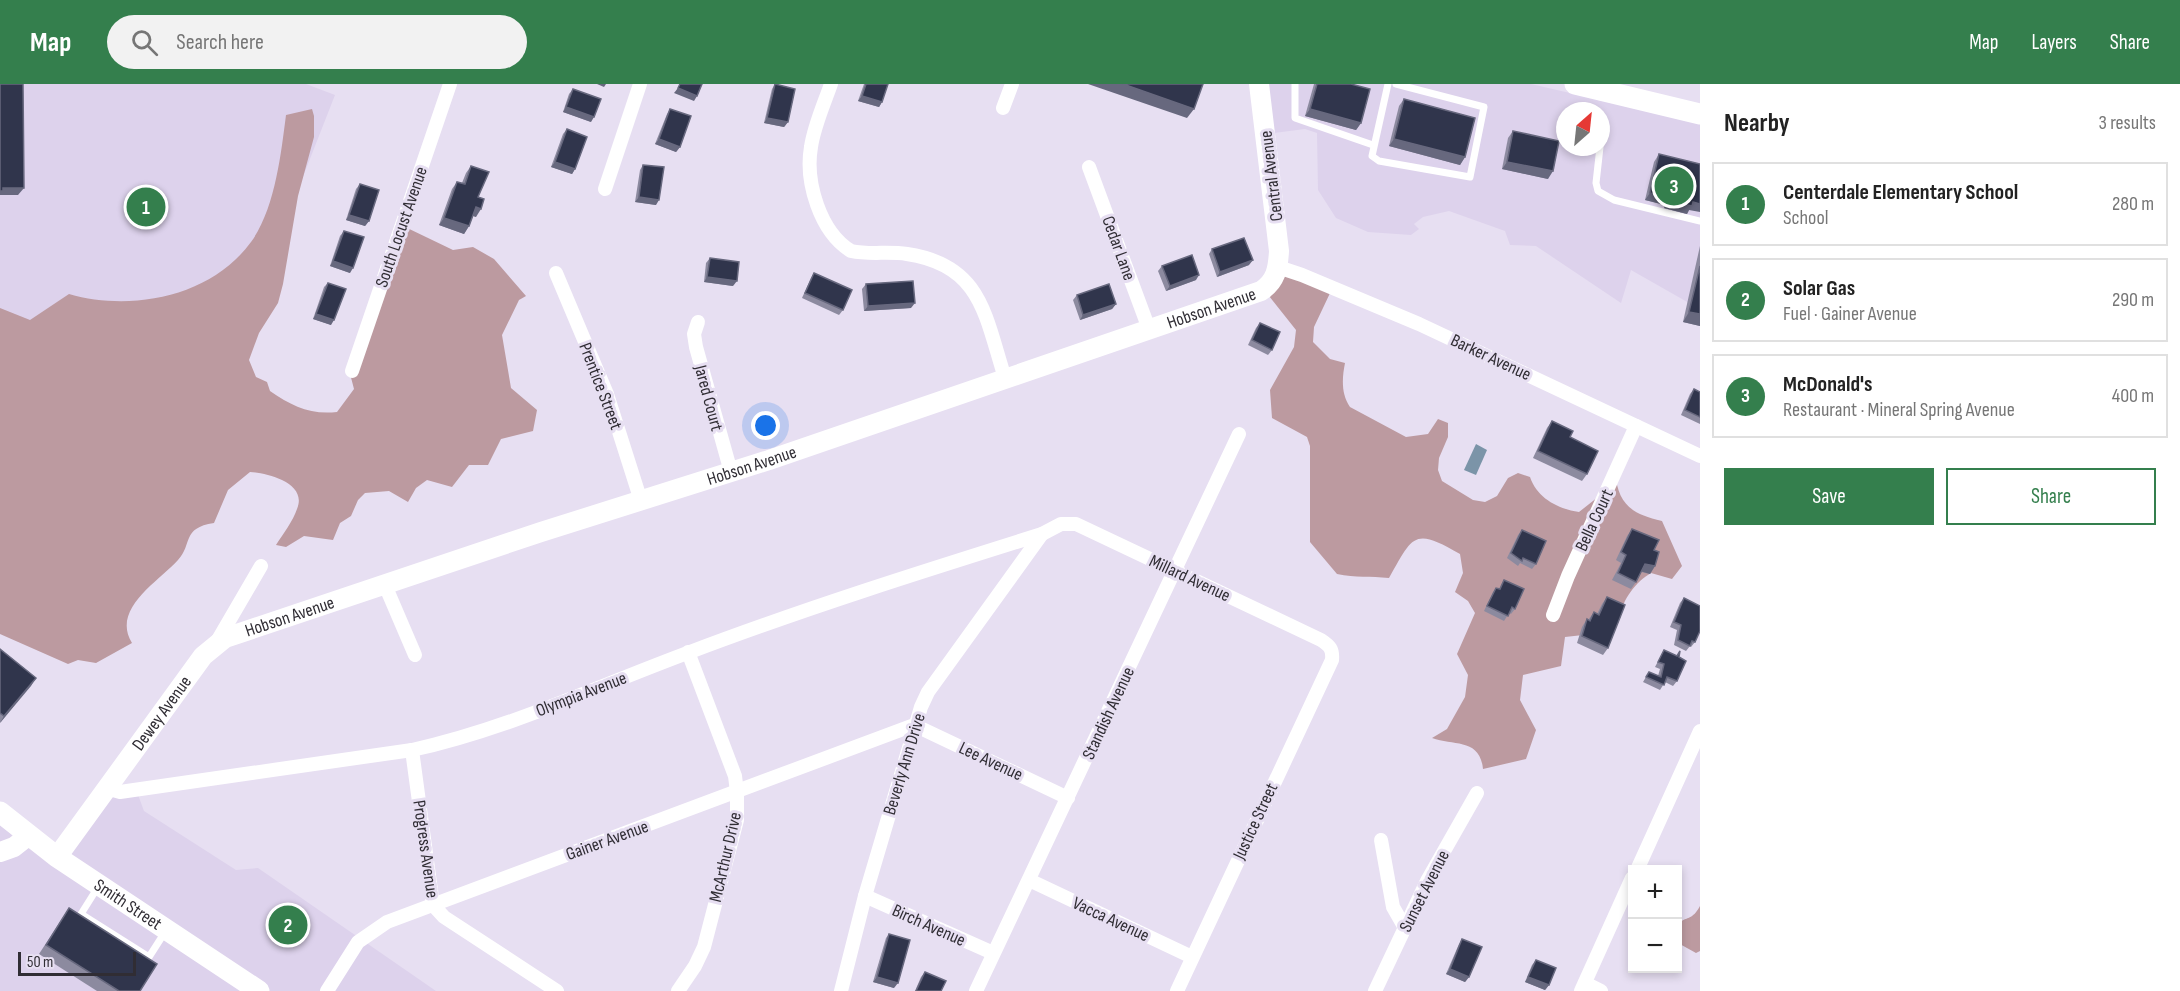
<!DOCTYPE html>
<meta charset="utf-8">
<style>
:root{--surface:#fff;--page:#f2f2f2;--text:#222;--muted:#767676;--line:#e0e0e0;--accent:#347f4d}
body{margin:0;font-family:"Sofia Sans Condensed",sans-serif;background:var(--page);color:var(--text)}
.controls{position:absolute;right:18px;bottom:18px;display:grid;overflow:hidden;border-radius:0px;box-shadow:0 3px 9px #0003}
.controls button{width:54px;height:54px;display:grid;place-items:center;padding:0;border:0;border-bottom:2px solid var(--line);background:var(--surface);color:var(--text);font:30px sans-serif}
.compass{position:absolute;left:1556px;top:18px;width:54px;height:54px;border-radius:50%;background:var(--surface);box-shadow:0 3px 9px #0003;rotate:27deg}
.scale{position:absolute;left:18px;bottom:15px;width:118px;box-sizing:border-box;padding-left:6px;border:3px solid #302d34;border-top:0;font-size:16px;line-height:21px;white-space:nowrap;color:#302d34;-webkit-text-stroke:4px #e7dff2;paint-order:stroke}
.you{position:absolute;left:766px;top:342px;width:21px;height:21px;margin:-15px;border:4px solid #fff;border-radius:50%;background:#1a73e8;box-shadow:0 0 0 9px #1a73e833}
.badge{display:grid;place-items:center;width:39px;height:39px;border-radius:50%;background:var(--accent);color:#fff;font-size:20px;font-weight:700}
.pin{position:absolute;translate:-50% -50%;border:3px solid #fff;box-shadow:0 2px 6px #0006}
.list{margin:0;padding:0;list-style:none}
h2{display:flex;justify-content:space-between;align-items:center;height:78px;margin:0;padding:0 24px;font-size:26px}
h2 small{font-size:20px;font-weight:400;color:var(--muted)}
.list li{display:grid;grid-template-columns:39px 1fr auto;gap:18px;align-items:center;box-sizing:border-box;height:84px;margin:0 12px 12px;padding:0 12px;border:2px solid var(--line);border-radius:0px}
.list b{display:block;font-size:22px;white-space:nowrap}
.list p{margin:0;font-size:20px;white-space:nowrap;color:var(--muted)}
.list em{font-size:20px;font-style:normal;color:var(--muted)}
.actions{display:flex;gap:12px;padding:18px 24px}
.actions a{flex:1;padding:14px 0;border:2px solid var(--accent);border-radius:0px;text-align:center;font-size:21px;color:var(--accent)}
.actions .main{background:var(--accent);color:#fff}
.icon{flex:none;width:33px;height:33px;fill:none;stroke:currentColor;stroke-width:2;stroke-linecap:round;stroke-linejoin:round}
.map{position:relative;flex:none;width:1700px;height:907px;overflow:hidden}
header{display:flex;align-items:center;gap:36px;box-sizing:border-box;height:84px;padding:0 30px;background:var(--accent);color:#fff}
header strong{font-size:28px}
nav{display:flex;gap:33px;margin-inline-start:auto;font-size:21px}
.search{width:420px;height:54px;background:var(--page);display:flex;align-items:center;gap:15px;box-sizing:border-box;padding:0 21px;border-radius:33px;color:var(--muted);font-size:22px}
main{display:flex}
aside{flex:1;background:var(--surface)}
.map>svg:first-child{display:block}
.built{fill:#ddd2ec;fill-rule:evenodd}
.forest{fill:#bc9aa0}
.water{fill:#7b94a8}
.lines{fill:none;stroke-linecap:round;stroke-linejoin:round}
.lane{stroke:#fff;stroke-width:7}
.street{stroke:#fff;stroke-width:14}
.secondary{stroke:#fff;stroke-width:20}
.primary{stroke:#fff;stroke-width:21}
.wall{fill:#8c8a9f}
.shaded-wall{fill:#67687e}
.building{fill:#30354c;stroke:#67687e;stroke-width:1.5}
.labels{text-anchor:middle;stroke-width:6;stroke-linejoin:round;paint-order:stroke}
.street-label{font-size:18px;fill:#302d34;stroke:#e7dff2}
</style>
<header>
<strong>Map</strong>
<div class="search"><svg class="icon" aria-label="search" viewBox="0 0 24 24"><circle cx="10" cy="10" r="6"/><path d="M15 15l6 6"/></svg>Search here</div>
<nav><a>Map</a><a>Layers</a><a>Share</a></nav>
</header>
<main>
<div class="map">
<svg width="1700" height="907" viewBox="0 0 1700 907">
<rect width="100%" height="100%" fill="#e7dff2"/>
<g class="built">
<path d="M0 0H306L335 11 241 251 0 234Z"/>
<path d="M1255 0H1531L1700 39V236L1689 219 1631 186 1621 219 1536 162 1510 161 1505 147 1449 127 1423 133 1414 140 1419 145 1411 151 1368 148 1336 134 1318 106 1317 49 1305 45 1265 50ZM1565 27H1601V63H1565Z"/>
<path d="M137 708 144 727 236 786 258 784 436 907H0V739L12 751 16 764 29 759 52 774 104 710Z"/>
</g>
<g class="forest">
<path d="M312 25 314 32V53L298 112 283 200 278 219 259 249 249 276 256 293 267 298 270 307C292 322 310 331 337 328L354 305 348 282 401 141 453 166 473 163 494 175 526 212 519 216 502 251 511 304 537 326 533 347 501 355 488 381H469L452 403 427 396 416 404 408 418 389 407 365 409 358 416 351 432 340 439 333 456 304 452 286 463 276 461C283 450 293 437 297 425 308 399 267 389 250 388L228 406 214 439C181 444 193 460 178 476 158 498 111 525 132 559L96 579 78 576 68 580 0 550V224L30 236 69 210C131 228 211 213 251 158 275 125 281 70 286 31Z"/>
<path d="M1276 186 1331 207 1314 243 1313 258 1330 275 1345 279C1342 294 1341 310 1350 323L1406 353 1428 350 1438 335 1448 339V353L1439 374 1438 386 1442 397 1473 416 1485 418 1497 412 1508 394 1518 389 1530 393C1537 414 1558 425 1579 428L1598 413 1615 388C1618 420 1631 430 1662 437L1682 482 1672 495 1651 489C1637 497 1621 516 1621 533L1601 549 1565 553 1561 582 1523 591 1520 616 1536 646 1526 675 1483 685C1480 654 1454 662 1432 654L1447 645 1465 613 1468 591 1457 570 1475 529 1468 517 1455 508 1463 489 1460 470C1414 443 1413 451 1389 494 1370 492 1356 494 1337 490L1310 458V362L1307 353 1272 334 1270 306 1294 263 1296 246 1265 207Z"/>
<path d="M1700 822V867L1696 869 1678 859C1677 823 1688 845 1700 822Z"/>
</g>
<path class="water" d="M1476 360 1487 366 1476 391 1464 386Z"/>
<g class="lines">
<g class="lane">
<path d="M1295 0V34L1373 61"/>
<path d="M1388 0 1372 72 1379 77 1470 93 1484 23 1396 0"/>
<path d="M1600 63 1596 99 1598 107 1614 116 1700 137"/>
<path d="M98 803 81 830 149 873 165 848"/>
</g>
<g class="street">
<path d="M831 0C824 20 814 42 811 63 805 98 820 148 851 167 870 171 888 167 907 170 982 181 985 232 1005 294"/>
<path d="M1003 24 1012 0"/>
<path d="M1089 83 1149 245"/>
<path d="M605 105 640 0"/>
<path d="M1278 183 1302 191 1419 240 1700 372"/>
<path d="M556 189 607 310 641 417"/>
<path d="M698 238 694 250 696 263 731 388"/>
<path d="M352 287 450 0"/>
<path d="M385 501 415 571"/>
<path d="M1553 531 1568 492 1636 342"/>
<path d="M215 561 261 482"/>
<path d="M412 666 433 821 444 833 557 907"/>
<path d="M106 704 120 708 412 666C508 645 598 602 690 568 806 524 924 487 1042 450L1061 440H1076L1321 556C1330 562 1333 565 1332 576L1177 907"/>
<path d="M1381 756 1393 823 1405 844"/>
<path d="M1637 786 1700 647"/>
<path d="M1029 796 1192 873"/>
<path d="M865 812 993 869"/>
<path d="M1585 899 1601 907"/>
<path d="M327 907 358 858 387 838 914 641 1068 714"/>
<path d="M678 907 695 882 704 863 737 736V708L735 692 688 568"/>
<path d="M841 907 865 812 921 623 928 608 1042 450"/>
<path d="M976 907 1239 350"/>
<path d="M1375 907 1427 797 1477 709"/>
<path d="M1581 907 1632 794"/>
</g>
<g class="secondary">
<path d="M0 768 14 763 28 752"/>
<path id="s1" d="M57 773 203 572 225 554 541 448 769 376 1261 207C1276 197 1278 185 1279 167L1259 0"/>
</g>
<g class="primary">
<path d="M1575 0 1700 30"/>
<path id="s2" d="M0 728 57 773 259 907"/>
</g>
</g>
<g class="wall">
<path d="M775 0 788 38 784 43 764 39 772 5Z"/>
<path d="M864 0H888L882 18 879 23 858 17Z"/>
<path d="M1314 0H1351L1361 39 1356 46 1305 32Z"/>
<path d="M573 5 591 38 563 28 569 10Z"/>
<path d="M1404 15 1465 73 1460 81 1389 62 1399 22Z"/>
<path d="M670 25 680 63 676 68 655 60 667 30Z"/>
<path d="M567 45 575 85 572 90 551 83 563 50Z"/>
<path d="M1513 47 1548 95 1502 85 1508 54Z"/>
<path d="M1659 70 1689 126 1687 130 1664 124 1665 121 1645 116 1654 78Z"/>
<path d="M643 81 656 121 635 118 640 86Z"/>
<path d="M471 82 478 113 476 133 473 132 469 142 464 150 439 141 452 105 457 98 462 99 466 89Z"/>
<path d="M360 100 369 137 365 142 346 136 356 105Z"/>
<path d="M344 147 350 189 330 182 340 152Z"/>
<path d="M1700 162V242L1683 238Z"/>
<path d="M1212 165 1249 181 1217 193 1209 170Z"/>
<path d="M710 174 733 202 704 198 706 179Z"/>
<path d="M1162 182 1196 196 1166 207 1158 187Z"/>
<path d="M814 189 843 226 839 231 802 214 811 194Z"/>
<path d="M328 199 331 241 313 235 324 203Z"/>
<path d="M866 200 911 224 864 227 862 205Z"/>
<path d="M1077 211 1116 220 1112 225 1080 236 1073 216Z"/>
<path d="M1260 239 1272 266 1268 271 1248 261 1256 244Z"/>
<path d="M1694 305 1700 308V340L1681 331 1690 310Z"/>
<path d="M1552 337 1570 353 1587 390 1582 397 1533 374 1547 344Z"/>
<path d="M1632 445 1654 466 1655 482 1650 490 1641 488 1636 498 1631 505 1612 496 1621 479 1616 476 1627 452Z"/>
<path d="M1522 446 1536 480 1532 485 1520 479 1518 482 1507 474 1518 451Z"/>
<path d="M1504 496 1515 525 1511 530 1509 529 1504 537 1484 527 1493 508 1496 504 1499 505Z"/>
<path d="M1607 513 1608 564 1603 571 1577 559 1582 543 1587 535 1588 536 1594 528 1597 530 1602 520Z"/>
<path d="M1684 514 1695 558 1691 563 1690 562 1686 567 1674 561 1677 546 1670 543 1680 519Z"/>
<path d="M0 565 36 594 0 639Z"/>
<path d="M1664 566 1679 573 1677 597 1673 602 1665 598 1660 606 1643 598 1649 588 1658 592 1660 585 1655 583Z"/>
<path d="M69 824 140 907H97L39 870Z"/>
<path d="M889 850 894 904 873 898 886 854Z"/>
<path d="M1462 855 1469 893 1465 898 1446 890 1459 860Z"/>
<path d="M1536 876 1549 901 1545 906 1525 898 1532 881Z"/>
<path d="M925 888 941 907H915L921 893Z"/>
</g>
<g class="shaded-wall">
<path d="M597 0H606L604 3Z"/>
<path d="M1088 0H1123L1194 25 1187 34Z"/>
<path d="M678 4 697 12 694 17 674 9Z"/>
<path d="M862 12 882 18 879 23 858 17Z"/>
<path d="M566 23 594 33 591 38 563 28Z"/>
<path d="M1310 25 1361 39 1356 46 1305 32Z"/>
<path d="M767 34 788 38 784 43 764 39Z"/>
<path d="M659 55 680 63 676 68 655 60Z"/>
<path d="M1394 55 1465 73 1460 81 1389 62Z"/>
<path d="M555 78 575 85 572 90 551 83Z"/>
<path d="M1507 78 1553 87 1548 95 1502 85Z"/>
<path d="M3 104H24L18 111H0V107Z"/>
<path d="M1650 109 1670 113 1665 121 1645 116Z"/>
<path d="M639 113 659 116 656 121 635 118Z"/>
<path d="M1669 117 1693 118 1700 120V128L1689 126 1687 130 1664 124Z"/>
<path d="M476 123 481 125 476 133 471 131Z"/>
<path d="M349 131 369 137 365 142 346 136Z"/>
<path d="M444 134 469 142 464 150 439 141Z"/>
<path d="M1253 176 1249 181 1217 193 1220 188Z"/>
<path d="M333 177 353 184 350 189 330 182Z"/>
<path d="M1199 191 1196 196 1166 207 1170 202Z"/>
<path d="M707 193 737 197 733 202 704 198Z"/>
<path d="M915 219 911 224 864 227 868 222Z"/>
<path d="M1116 220 1112 225 1080 236 1083 231Z"/>
<path d="M1689 228 1700 230V242L1683 238Z"/>
<path d="M316 230 334 236 331 241 313 235Z"/>
<path d="M1645 480 1655 482 1650 490 1640 487Z"/>
<path d="M36 594 31 602 0 639 4 632Z"/>
<path d="M1450 885 1469 893 1465 898 1446 890Z"/>
<path d="M877 893 898 899 894 904 873 898Z"/>
<path d="M1528 893 1549 901 1545 906 1525 898Z"/>
</g>
<g class="building">
<path d="M0 0H23L24 104H3V107H0Z"/>
<path d="M680 0H702L697 12 678 4Z"/>
<path d="M775 0 795 5 788 38 767 34Z"/>
<path d="M866 0H888L882 18 862 12Z"/>
<path d="M1123 0H1203L1194 25Z"/>
<path d="M1317 0H1351L1370 5 1361 39 1310 25Z"/>
<path d="M573 5 601 15 594 33 566 23Z"/>
<path d="M1404 15 1475 34 1465 73 1394 55Z"/>
<path d="M670 25 691 32 680 63 659 55Z"/>
<path d="M567 45 587 53 575 85 555 78Z"/>
<path d="M1513 47 1559 57 1553 87 1507 78Z"/>
<path d="M1659 70 1700 80V120L1693 118 1692 122 1669 117 1670 113 1650 109Z"/>
<path d="M643 81 664 83 659 116 639 113Z"/>
<path d="M471 82 489 88 478 113 484 115 481 125 476 123 469 142 444 134 457 98 465 100Z"/>
<path d="M360 100 379 106 369 137 349 131Z"/>
<path d="M344 147 364 153 353 184 333 177Z"/>
<path d="M1244 154 1253 176 1220 188 1212 165Z"/>
<path d="M1192 171 1199 191 1170 202 1162 182Z"/>
<path d="M710 174 739 178 737 197 707 193Z"/>
<path d="M1700 182V230L1689 228Z"/>
<path d="M814 189 852 206 843 226 805 209Z"/>
<path d="M913 197 915 219 868 222 866 200Z"/>
<path d="M328 199 346 205 334 236 316 230Z"/>
<path d="M1109 200 1116 220 1083 231 1077 211Z"/>
<path d="M1260 239 1280 248 1272 266 1252 256Z"/>
<path d="M1694 305 1700 308V333L1685 326Z"/>
<path d="M1552 337 1573 347 1570 353 1598 367 1587 390 1538 367Z"/>
<path d="M1632 445 1659 456 1654 466 1659 468 1655 482 1645 480 1636 498 1618 489 1626 471 1621 468Z"/>
<path d="M1522 446 1546 457 1536 480 1523 474 1522 477 1511 469Z"/>
<path d="M1504 496 1524 505 1515 525 1512 523 1508 532 1487 522 1496 504 1500 505Z"/>
<path d="M1607 513 1625 521 1608 564 1582 552 1587 535 1590 537 1594 528 1599 531Z"/>
<path d="M1684 514 1700 522V547L1695 558 1692 557 1690 562 1678 556 1681 541 1674 538Z"/>
<path d="M0 565 36 594 4 632 0 629Z"/>
<path d="M1664 566 1677 572 1680 567 1679 573 1686 577 1677 597 1667 593 1664 601 1646 593 1649 588 1661 593 1664 580 1658 578Z"/>
<path d="M69 824 157 880 140 907H119L46 861Z"/>
<path d="M889 850 910 856 898 899 877 893Z"/>
<path d="M1462 855 1482 863 1469 893 1450 885Z"/>
<path d="M1536 876 1556 884 1549 901 1528 893Z"/>
<path d="M925 888 946 897 941 907H916Z"/>
</g>
<g class="labels">
<g class="street-label">
<text transform="translate(1271 92) rotate(-97)" y="6">Central Avenue</text>
<text transform="translate(401 143) rotate(-71)" y="6">South Locust Avenue</text>
<text transform="translate(1119 164) rotate(70)" y="6">Cedar Lane</text>
<text dy="6" stroke="none"><textPath href="#s1" startOffset="1317">Hobson Avenue</textPath></text>
<text transform="translate(1491 273) rotate(25)" y="6">Barker Avenue</text>
<text transform="translate(601 302) rotate(69)" y="6">Prentice Street</text>
<text transform="translate(709 314) rotate(75)" y="6">Jared Court</text>
<text dy="6" stroke="none"><textPath href="#s1" startOffset="831">Hobson Avenue</textPath></text>
<text transform="translate(1594 436) rotate(-65)" y="6">Bella Court</text>
<text transform="translate(1190 494) rotate(25)" y="6">Millard Avenue</text>
<text dy="6" stroke="none"><textPath href="#s1" startOffset="345">Hobson Avenue</textPath></text>
<text transform="translate(581 610) rotate(-21)" y="6">Olympia Avenue</text>
<text dy="6" stroke="none"><textPath href="#s1" startOffset="178">Dewey Avenue</textPath></text>
<text transform="translate(1108 629) rotate(-65)" y="6">Standish Avenue</text>
<text transform="translate(991 677) rotate(25)" y="6">Lee Avenue</text>
<text transform="translate(904 680) rotate(-73)" y="6">Beverly Ann Drive</text>
<text transform="translate(1255 737) rotate(-65)" y="6">Justice Street</text>
<text transform="translate(607 756) rotate(-20)" y="6">Gainer Avenue</text>
<text transform="translate(426 765) rotate(82)" y="6">Progress Avenue</text>
<text transform="translate(725 773) rotate(-77)" y="6">McArthur Drive</text>
<text transform="translate(1424 807) rotate(-63)" y="6">Sunset Avenue</text>
<text dy="6" stroke="none"><textPath href="#s2" startOffset="158">Smith Street</textPath></text>
<text transform="translate(1111 835) rotate(25)" y="6">Vacca Avenue</text>
<text transform="translate(929 841) rotate(24)" y="6">Birch Avenue</text>
</g>
</g>
</svg>
<div class="controls">
<button>+</button>
<button>−</button>
</div>
<svg class="compass" viewBox="-18 -18 36 36"><path d="M0-13l5 13h-10z" fill="#e53935"/><path d="M0 13l5-13h-10z" fill="#767676"/></svg>
<div class="scale">50 m</div>
<div class="you"></div>
<div class="pin badge" style="left:146px;top:123px">1</div>
<div class="pin badge" style="left:288px;top:841px">2</div>
<div class="pin badge" style="left:1674px;top:102px">3</div>
</div>
<aside>
<h2>Nearby<small>3 results</small></h2>
<ul class="list">
<li><span class="badge">1</span><div><b>Centerdale Elementary School</b><p>School</p></div><em>280 m</em></li>
<li><span class="badge">2</span><div><b>Solar Gas</b><p>Fuel · Gainer Avenue</p></div><em>290 m</em></li>
<li><span class="badge">3</span><div><b>McDonald's</b><p>Restaurant · Mineral Spring Avenue</p></div><em>400 m</em></li>
</ul>
<div class="actions"><a class="main">Save</a><a>Share</a></div>
</aside>
</main>
